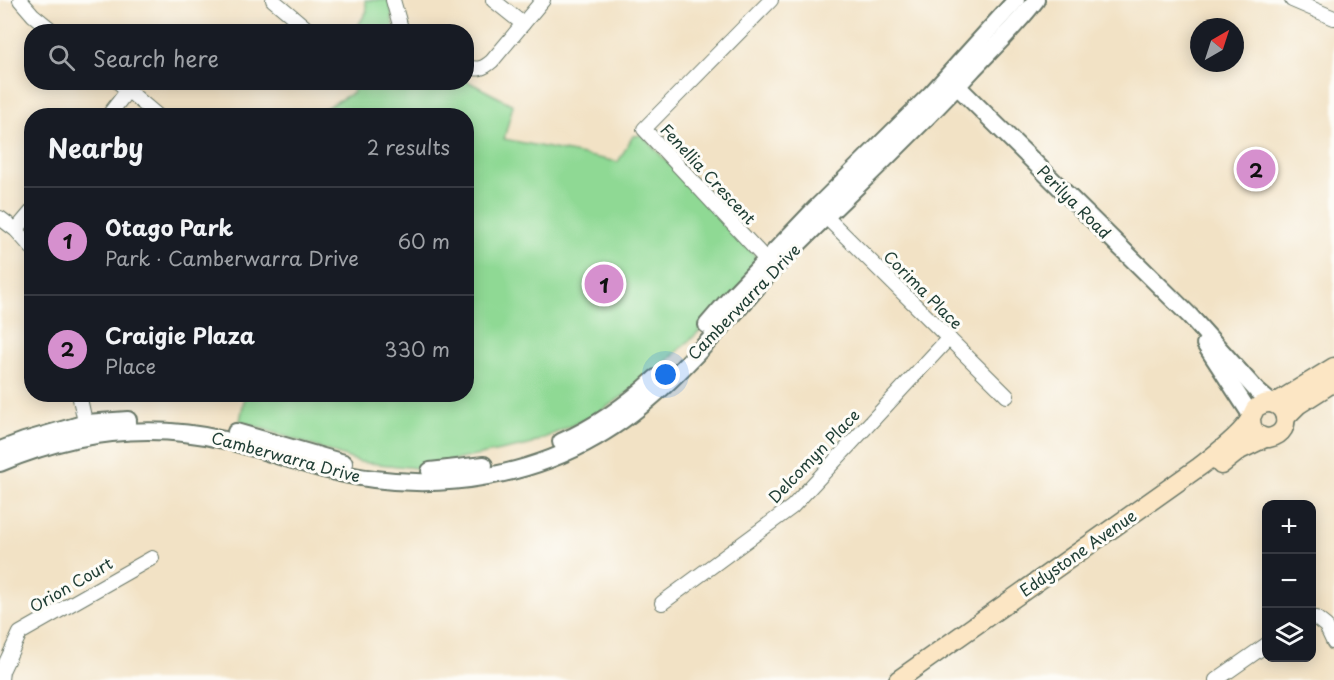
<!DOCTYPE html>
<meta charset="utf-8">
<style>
:root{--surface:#171b24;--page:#242831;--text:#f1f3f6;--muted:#9ea1a6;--line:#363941;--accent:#d690ce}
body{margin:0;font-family:"Playpen Sans",sans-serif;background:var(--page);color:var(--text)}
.controls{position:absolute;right:18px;bottom:18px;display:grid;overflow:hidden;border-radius:12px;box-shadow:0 3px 15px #0003}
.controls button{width:54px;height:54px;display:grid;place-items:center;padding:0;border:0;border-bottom:2px solid var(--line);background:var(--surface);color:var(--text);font:30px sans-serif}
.compass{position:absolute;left:1190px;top:18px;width:54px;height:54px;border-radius:50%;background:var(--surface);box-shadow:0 3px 15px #0003;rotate:39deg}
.you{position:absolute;left:666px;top:375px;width:21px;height:21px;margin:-15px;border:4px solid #fff;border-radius:50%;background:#1a73e8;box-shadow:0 0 0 9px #1a73e833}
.badge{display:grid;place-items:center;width:39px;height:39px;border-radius:50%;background:var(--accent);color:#111;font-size:20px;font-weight:700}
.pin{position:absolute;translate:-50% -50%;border:3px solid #fff;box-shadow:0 2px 6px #0006}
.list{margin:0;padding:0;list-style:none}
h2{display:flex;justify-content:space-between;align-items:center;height:78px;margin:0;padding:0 24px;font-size:26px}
h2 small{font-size:20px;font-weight:400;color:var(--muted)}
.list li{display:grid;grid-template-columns:39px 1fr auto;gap:18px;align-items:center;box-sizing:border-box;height:108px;padding:0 24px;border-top:2px solid var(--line)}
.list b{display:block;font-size:22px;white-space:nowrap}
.list p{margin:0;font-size:20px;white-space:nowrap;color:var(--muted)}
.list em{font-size:20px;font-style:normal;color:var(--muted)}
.icon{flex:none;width:33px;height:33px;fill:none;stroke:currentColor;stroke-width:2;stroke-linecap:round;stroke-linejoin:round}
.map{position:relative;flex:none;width:1334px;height:680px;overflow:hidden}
.search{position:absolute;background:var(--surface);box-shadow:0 3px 15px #0003;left:24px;top:24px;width:450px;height:66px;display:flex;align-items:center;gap:15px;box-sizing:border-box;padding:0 21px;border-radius:24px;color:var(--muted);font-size:22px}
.panel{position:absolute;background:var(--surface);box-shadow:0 3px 15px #0003;left:24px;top:108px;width:450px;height:294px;border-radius:24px}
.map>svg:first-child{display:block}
.green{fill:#8fd994;stroke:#578b64;stroke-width:1.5}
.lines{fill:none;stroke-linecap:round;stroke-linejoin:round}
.minor-casing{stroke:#697767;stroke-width:16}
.tertiary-casing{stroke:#697767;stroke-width:20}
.secondary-casing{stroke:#697767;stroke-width:21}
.minor{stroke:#fff;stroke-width:14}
.tertiary{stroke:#fff;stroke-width:16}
.secondary{stroke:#fce6c4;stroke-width:18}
.labels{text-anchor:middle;stroke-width:6;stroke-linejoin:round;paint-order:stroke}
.street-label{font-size:16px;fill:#1f3d34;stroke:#fdfcf7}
</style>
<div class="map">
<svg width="1334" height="680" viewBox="0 0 1334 680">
<rect width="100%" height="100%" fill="#fdfcf7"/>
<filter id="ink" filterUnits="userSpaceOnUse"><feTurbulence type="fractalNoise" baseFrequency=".0167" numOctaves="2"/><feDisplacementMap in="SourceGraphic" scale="12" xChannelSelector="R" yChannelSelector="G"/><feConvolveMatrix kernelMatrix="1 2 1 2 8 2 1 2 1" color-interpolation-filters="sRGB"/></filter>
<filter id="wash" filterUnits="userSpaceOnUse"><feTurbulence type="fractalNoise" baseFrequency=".008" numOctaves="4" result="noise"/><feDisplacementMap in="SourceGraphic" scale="24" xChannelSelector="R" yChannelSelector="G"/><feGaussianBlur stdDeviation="1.35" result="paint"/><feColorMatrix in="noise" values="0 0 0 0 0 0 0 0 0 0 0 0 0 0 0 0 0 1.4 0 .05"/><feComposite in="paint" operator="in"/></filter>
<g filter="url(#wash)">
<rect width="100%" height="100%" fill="#f2e2c5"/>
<g class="green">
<path d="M365 0H390L394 31 354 32 367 11Z"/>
<path d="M467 81 513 105 504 139 618 162 633 136 642 135 762 263 716 316 643 383 593 416 529 445 416 468 360 462 240 421 245 395 466 394V116L313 115 354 92 350 83Z"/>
</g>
</g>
<g filter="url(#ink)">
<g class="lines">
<defs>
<g id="minor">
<path d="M20 0 33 15 54 32"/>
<path d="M273 0 311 32"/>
<path d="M393 0 402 32"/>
<path d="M493 0 523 24"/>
<path d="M771 0 644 129 772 266"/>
<path d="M1292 0 1334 18"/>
<path d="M466 67C478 70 483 69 492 61L543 0"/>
<path d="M118 82 158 116"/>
<path d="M108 116 128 90"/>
<path d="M819 210 1007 396"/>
<path d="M0 218 16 230 32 248"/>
<path d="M16 230 32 211"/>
<path d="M79 394 87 431"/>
<path d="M662 603 792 507 949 338"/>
<path d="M1312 618H1316L1326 626 1334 643"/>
<path d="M1 680 2 671 20 633 152 558"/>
<path d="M1216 680 1266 645"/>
</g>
<g id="tertiary">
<path d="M950 79 1190 316 1257 391 1271 403"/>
<path d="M707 325 732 296 816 208 931 94 1016 0"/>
<path d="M1205 344 1251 415"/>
<path d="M236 432 344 463"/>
<path d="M561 442C595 427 628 404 656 378"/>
<path d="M0 450 24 441 86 423 128 420"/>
<path d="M0 463C71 433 148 422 224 440 275 452 322 473 374 479 449 489 531 475 596 437 651 406 696 355 739 308 751 295 762 280 776 266 841 200 910 138 973 69 994 47 1017 25 1036 0"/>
<path d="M430 471 484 465"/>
</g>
<g id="secondary">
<path d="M1274 404 1334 367"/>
<path d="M1285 418 1298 405 1334 382"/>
<path d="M1221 465 1240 450 1265 438"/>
<path d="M898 680 1199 467C1213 456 1242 435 1250 419 1254 413 1253 408 1261 405 1284 394 1298 432 1269 438 1257 437 1251 430 1251 419"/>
</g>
</defs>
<use href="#minor" class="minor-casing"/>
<use href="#tertiary" class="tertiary-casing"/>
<use href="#secondary" class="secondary-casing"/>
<use href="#minor" class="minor"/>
<use href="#tertiary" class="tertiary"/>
<use href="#secondary" class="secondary"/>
</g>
</g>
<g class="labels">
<g class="street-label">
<text transform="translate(708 174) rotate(47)" y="6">Fenellia Crescent</text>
<text transform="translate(1074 202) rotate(45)" y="6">Perilya Road</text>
<text transform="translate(923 290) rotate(45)" y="6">Corima Place</text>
<text transform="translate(744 302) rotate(-46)" y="6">Camberwarra Drive</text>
<text transform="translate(814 456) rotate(-46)" y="6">Delcomyn Place</text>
<text transform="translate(286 457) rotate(15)" y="6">Camberwarra Drive</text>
<text transform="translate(1078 553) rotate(-35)" y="6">Eddystone Avenue</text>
<text transform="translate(71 585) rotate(-30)" y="6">Orion Court</text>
</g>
</g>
</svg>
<div class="controls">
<button>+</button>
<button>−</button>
<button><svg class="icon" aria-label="layers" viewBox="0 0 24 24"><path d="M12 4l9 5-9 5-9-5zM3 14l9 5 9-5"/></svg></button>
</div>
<svg class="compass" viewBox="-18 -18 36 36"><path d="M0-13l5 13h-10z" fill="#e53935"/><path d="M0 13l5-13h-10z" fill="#9ea1a6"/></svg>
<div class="you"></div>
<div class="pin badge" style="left:604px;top:284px">1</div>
<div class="pin badge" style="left:1256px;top:169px">2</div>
<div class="search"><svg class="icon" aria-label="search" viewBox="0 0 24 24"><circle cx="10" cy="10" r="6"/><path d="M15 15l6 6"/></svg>Search here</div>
<section class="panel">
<h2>Nearby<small>2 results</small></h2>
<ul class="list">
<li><span class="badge">1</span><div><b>Otago Park</b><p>Park · Camberwarra Drive</p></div><em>60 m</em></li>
<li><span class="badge">2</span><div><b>Craigie Plaza</b><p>Place</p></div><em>330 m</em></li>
</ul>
</section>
</div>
